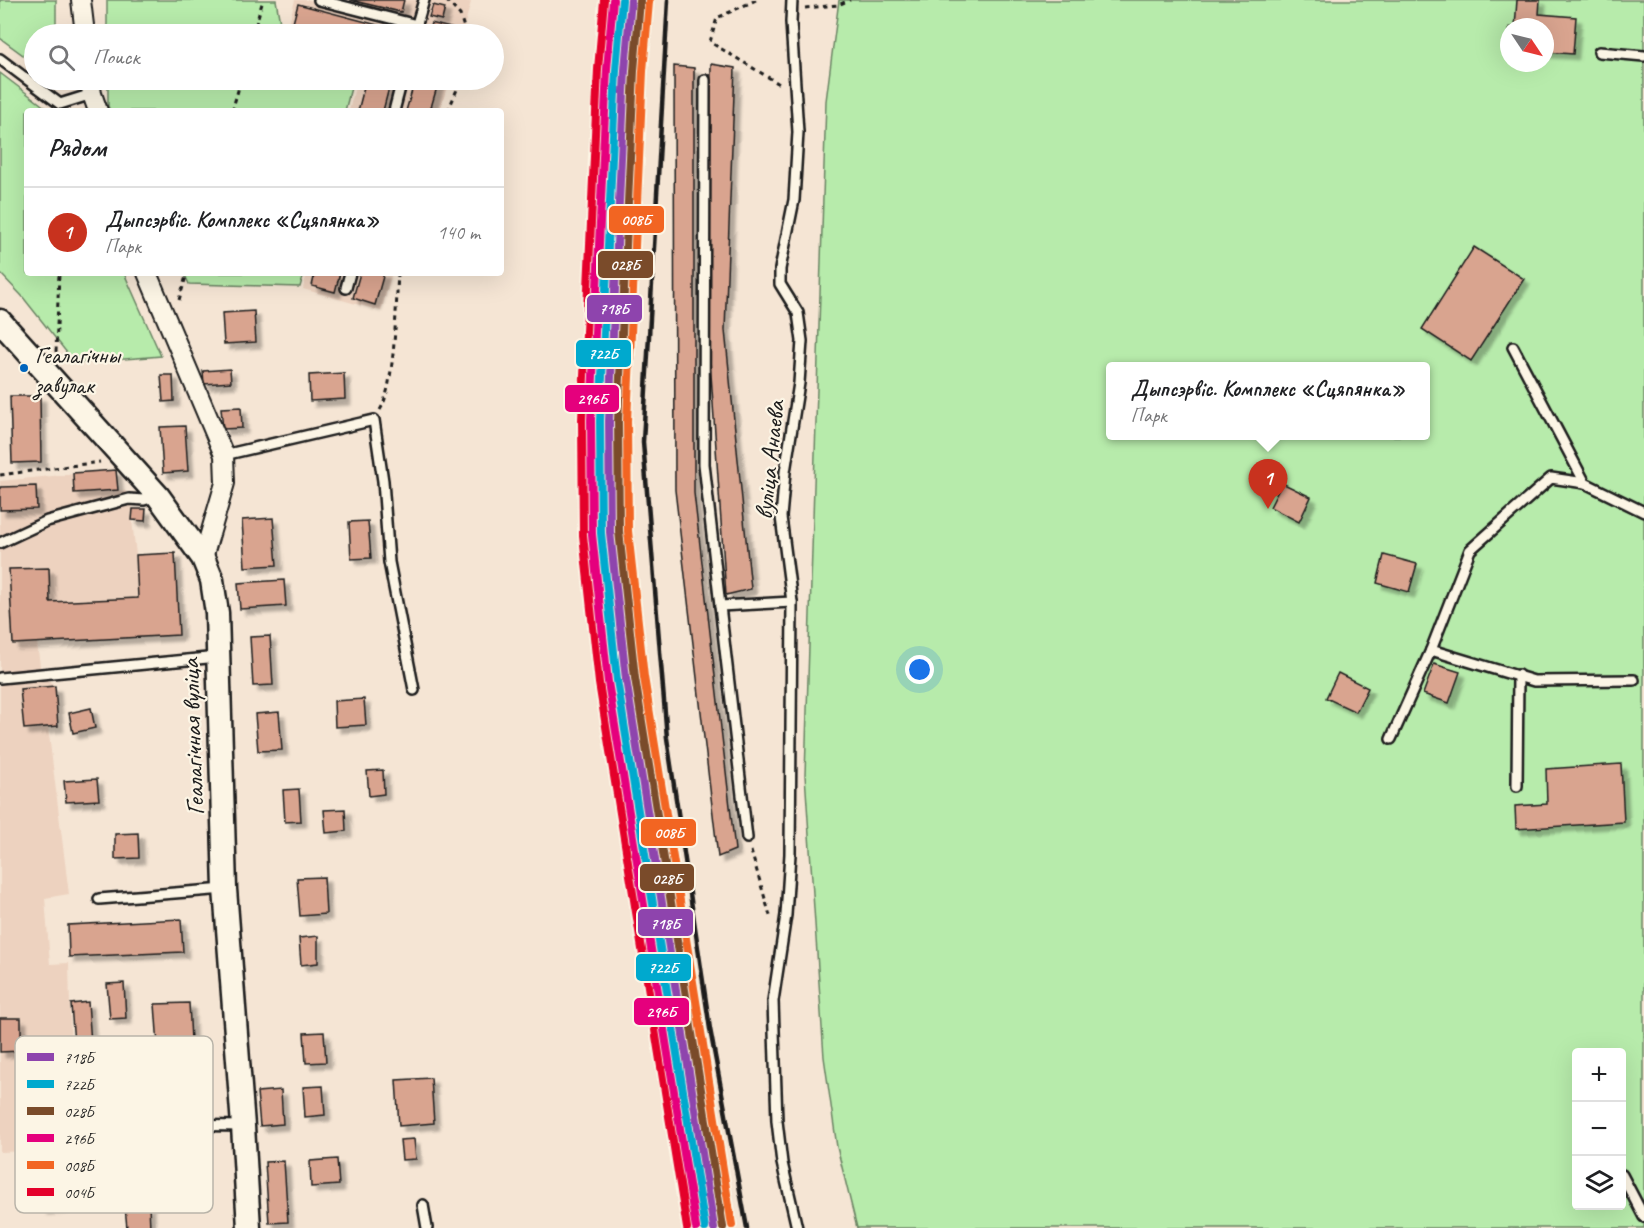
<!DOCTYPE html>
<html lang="ru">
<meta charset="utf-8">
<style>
:root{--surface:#fff;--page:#f2f2f2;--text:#202124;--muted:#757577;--line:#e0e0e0;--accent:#c8321e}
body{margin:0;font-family:Caveat,sans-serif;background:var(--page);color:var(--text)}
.controls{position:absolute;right:18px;bottom:18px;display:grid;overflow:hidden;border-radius:6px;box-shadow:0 6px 24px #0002}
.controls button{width:54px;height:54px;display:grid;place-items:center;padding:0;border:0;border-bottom:2px solid var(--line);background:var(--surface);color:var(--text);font:30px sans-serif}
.compass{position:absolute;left:1500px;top:18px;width:54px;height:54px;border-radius:50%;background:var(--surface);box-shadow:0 6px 24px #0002;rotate:125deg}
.you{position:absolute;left:920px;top:670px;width:21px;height:21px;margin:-15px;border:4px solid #fff;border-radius:50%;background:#1a73e8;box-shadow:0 0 0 9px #1a73e833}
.badge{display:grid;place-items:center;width:39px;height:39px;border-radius:50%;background:var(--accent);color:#fff;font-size:20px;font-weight:700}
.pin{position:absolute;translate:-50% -50px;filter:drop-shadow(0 2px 3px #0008)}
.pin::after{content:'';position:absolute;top:32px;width:21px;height:18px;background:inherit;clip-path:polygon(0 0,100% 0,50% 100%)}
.popup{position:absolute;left:1106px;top:362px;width:324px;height:78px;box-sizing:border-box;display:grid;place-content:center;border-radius:6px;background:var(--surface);filter:drop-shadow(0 2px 4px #0005);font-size:20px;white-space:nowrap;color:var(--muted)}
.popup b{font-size:22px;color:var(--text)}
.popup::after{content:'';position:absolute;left:50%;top:100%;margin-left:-12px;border:12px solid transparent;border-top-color:var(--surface)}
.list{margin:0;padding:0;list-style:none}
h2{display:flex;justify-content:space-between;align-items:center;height:78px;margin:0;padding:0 24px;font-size:26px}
h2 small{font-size:20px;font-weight:400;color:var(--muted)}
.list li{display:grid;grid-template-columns:39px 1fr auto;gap:18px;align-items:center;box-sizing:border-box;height:90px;padding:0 24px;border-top:2px solid var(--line)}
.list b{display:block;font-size:22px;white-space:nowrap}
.list p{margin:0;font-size:20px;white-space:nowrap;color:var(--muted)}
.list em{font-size:20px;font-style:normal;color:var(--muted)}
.icon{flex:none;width:33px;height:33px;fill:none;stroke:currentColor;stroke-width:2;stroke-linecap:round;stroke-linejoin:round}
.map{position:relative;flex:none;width:1644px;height:1228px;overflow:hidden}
.search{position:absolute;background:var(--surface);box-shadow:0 6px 24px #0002;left:24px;top:24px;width:480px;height:66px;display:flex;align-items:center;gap:15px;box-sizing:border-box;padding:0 21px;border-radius:33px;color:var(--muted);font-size:22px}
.panel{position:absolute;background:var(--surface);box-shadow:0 6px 24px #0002;left:24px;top:108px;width:480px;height:168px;border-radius:6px}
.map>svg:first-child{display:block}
.built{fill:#edd2bf}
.green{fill:#b7ebab;stroke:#6a8464;stroke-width:1.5;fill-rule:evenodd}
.building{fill:#d9a48f;stroke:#1c1c1c;stroke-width:1.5;filter:url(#shadow)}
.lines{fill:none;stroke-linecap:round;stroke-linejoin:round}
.service-casing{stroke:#1c1c1c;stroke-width:14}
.minor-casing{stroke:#1c1c1c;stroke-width:22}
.tertiary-casing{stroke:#1c1c1c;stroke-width:27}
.path{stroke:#1c1c1c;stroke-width:3;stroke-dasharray:4.5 4.5;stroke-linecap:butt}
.service{stroke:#fcf5e5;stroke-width:9}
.minor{stroke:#fcf5e5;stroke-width:18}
.tertiary{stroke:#fcf5e5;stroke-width:22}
.rail{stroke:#1c1c1c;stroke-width:4.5}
.rail-1-casing{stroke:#fcf5e5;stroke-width:12}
.rail-2-casing{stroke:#fcf5e5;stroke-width:12}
.rail-3-casing{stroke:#fcf5e5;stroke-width:12}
.rail-4-casing{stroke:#fcf5e5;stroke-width:12}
.rail-5-casing{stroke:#fcf5e5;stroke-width:12}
.rail-6-casing{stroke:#fcf5e5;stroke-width:12}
.rail-1{stroke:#8e44ad;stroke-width:8}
.rail-2{stroke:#00a9ce;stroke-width:8}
.rail-3{stroke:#7a4b2a;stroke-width:8}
.rail-4{stroke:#e5007d;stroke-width:8}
.rail-5{stroke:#f26522;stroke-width:8}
.rail-6{stroke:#e4002b;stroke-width:8}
.bus-dot{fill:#0065bd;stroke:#fcf5e5;stroke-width:2}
.labels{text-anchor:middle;stroke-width:4.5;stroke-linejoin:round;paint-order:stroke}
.bus-label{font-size:24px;fill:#1c1c1c;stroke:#fcf5e5;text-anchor:start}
.street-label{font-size:26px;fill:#1c1c1c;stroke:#fcf5e5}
.key{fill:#fcf5e5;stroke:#b9b4a9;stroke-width:1.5}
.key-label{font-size:16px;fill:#1c1c1c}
.line-badge{stroke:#fcf5e5;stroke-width:2}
.badge-label{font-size:16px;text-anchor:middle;font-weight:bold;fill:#fff}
</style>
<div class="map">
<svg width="1644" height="1228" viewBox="0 0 1644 1228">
<defs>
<filter id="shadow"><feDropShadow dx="5.5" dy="5.5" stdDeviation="1.5" flood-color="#0004"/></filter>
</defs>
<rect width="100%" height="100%" fill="#f5e5d4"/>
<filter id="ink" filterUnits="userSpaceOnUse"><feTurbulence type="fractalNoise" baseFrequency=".0167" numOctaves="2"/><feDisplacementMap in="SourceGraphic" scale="12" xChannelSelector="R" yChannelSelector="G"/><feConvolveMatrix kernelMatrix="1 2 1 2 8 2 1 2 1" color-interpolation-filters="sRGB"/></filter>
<g filter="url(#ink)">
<g class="built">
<path d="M295 0H461L471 2 462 34H313L288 27Z"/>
<path d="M357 80H449L440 111H349Z"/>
<path d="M307 273H392L381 311 303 289Z"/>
<path d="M116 470 118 490 126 491 133 509 132 520 136 555 175 553 179 635 37 643 41 673 55 686 58 726 48 727 69 894 45 898 50 964 69 963 71 1052H34L31 1151 0 1152V481Z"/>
</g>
<g class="green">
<path d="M0 0H56V34H34V63L0 38Z"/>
<path d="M107 0H276L281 29 300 34H107Z"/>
<path d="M839 0H1644V1228H857L837 1147 824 1057 805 775 826 101ZM1509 27H1545V63H1509ZM1110 366H1426V436H1110ZM1576 1052H1622V1206H1576Z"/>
<path d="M0 73 50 111H27V273H124L161 356 75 363 22 296 0 273Z"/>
<path d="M108 80H353L345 111H110L108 106Z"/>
<path d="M184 273H304L300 287 189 284Z"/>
</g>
<g class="building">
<path d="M350 0H404L401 12Z"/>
<path d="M1517 0H1540L1539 14 1576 17 1573 54 1545 52V27H1515Z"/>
<path d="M298 4 404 32 403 34H338L293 23Z"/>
<path d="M433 5 445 8 442 20 429 17Z"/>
<path d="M431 23 454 29 452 34H428Z"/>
<path d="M711 64 735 68 725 330 751 589 726 595 708 330Z"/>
<path d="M674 66 694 68V493L735 850 718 857 675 490Z"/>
<path d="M366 80H391L383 111H358Z"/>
<path d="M415 80H439L430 111H406Z"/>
<path d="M1474 247 1524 279 1471 361 1422 329Z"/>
<path d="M315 273H340L335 292 312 286Z"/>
<path d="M360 273H384L375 305 353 298Z"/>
<path d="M254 311 256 342 224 344 222 313Z"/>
<path d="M230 369 231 382 204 384 203 371Z"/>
<path d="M344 373 345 399 310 401 309 375Z"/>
<path d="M161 375H173L174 401 163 402Z"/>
<path d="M10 396H40L41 462 12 463Z"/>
<path d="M241 407 242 428 223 429 221 408Z"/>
<path d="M185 426 188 471 163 473 160 427Z"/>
<path d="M116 470 118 490 74 493 73 473Z"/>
<path d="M1282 483 1311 497 1299 522 1270 507Z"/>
<path d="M36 486 37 509 0 510V487Z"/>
<path d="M133 509H146L145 521 132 520Z"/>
<path d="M273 518 277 565 245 567 242 520Z"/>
<path d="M368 521 371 558 351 559 349 522Z"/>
<path d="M175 553 179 635 13 644 9 569 49 568 50 602 138 598 136 555Z"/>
<path d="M1384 555 1417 564 1409 592 1377 583Z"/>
<path d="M284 580 286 606 240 609 238 583Z"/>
<path d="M270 636 273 685 253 686 250 637Z"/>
<path d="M1434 664 1460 672 1449 703 1423 694Z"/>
<path d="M1338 673 1368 688 1356 712 1326 698Z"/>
<path d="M55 686 58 726 24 729 20 689Z"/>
<path d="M364 699 366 725 335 727 334 701Z"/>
<path d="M91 708 95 728 73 733 69 713Z"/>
<path d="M279 712 282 750 258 751 255 714Z"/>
<path d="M1621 764 1624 822 1516 829 1515 806 1547 804 1546 769Z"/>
<path d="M383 770 384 794 369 796 367 771Z"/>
<path d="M97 779 99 800 66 802 64 781Z"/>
<path d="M299 789 301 821 285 822 283 790Z"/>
<path d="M345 809 346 831 326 833 324 810Z"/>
<path d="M138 833 139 858 115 859V834Z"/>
<path d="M324 877 326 914 300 916 297 878Z"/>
<path d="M181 919 183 952 69 957 68 925Z"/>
<path d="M318 936V963L301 965 299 938Z"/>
<path d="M124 983 126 1018 110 1019 107 984Z"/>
<path d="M88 1002 91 1043 74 1044 71 1004Z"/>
<path d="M189 1003 195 1114 163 1116 155 1004Z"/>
<path d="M0 1018H21V1051L0 1052Z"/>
<path d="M324 1032 326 1062 306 1063 304 1033Z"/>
<path d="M431 1078 434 1123 399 1126 396 1080Z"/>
<path d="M323 1086 325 1115 305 1117 303 1087Z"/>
<path d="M281 1090 283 1124 260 1126 257 1092Z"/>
<path d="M80 1136 81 1158 39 1161 38 1139Z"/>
<path d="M414 1139 416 1159 402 1160 400 1140Z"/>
<path d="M337 1159 339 1185 311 1187 310 1161Z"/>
<path d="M284 1161 288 1222 269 1223 265 1162Z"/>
<path d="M149 1165 150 1186 123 1188 122 1167Z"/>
<path d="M60 1175 62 1207 42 1209 39 1177Z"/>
<path d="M149 1205 150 1228H127L125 1207Z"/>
</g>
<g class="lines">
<defs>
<g id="service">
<path d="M319 0 417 25"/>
<path d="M792 0 791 22 798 132 794 200 780 269V284L798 313 802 341 799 383 785 472 781 517 792 602 790 854 786 915 773 1001 777 1121 782 1163 797 1228"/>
<path d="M414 34 424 0"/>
<path d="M1599 52 1644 56"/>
<path d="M0 59 60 104 92 94"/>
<path d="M705 80 704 464 720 606 792 602"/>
<path d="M394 111 402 80"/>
<path d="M346 288 350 273"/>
<path d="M1513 347 1585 483 1644 512"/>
<path d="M224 455 374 420 383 481 389 562 414 690"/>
<path d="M0 543 47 521 129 499 144 500 158 496"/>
<path d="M720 606 747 838"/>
<path d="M1431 650 1470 550 1551 478 1585 483"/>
<path d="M0 678 218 657"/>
<path d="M1391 739 1431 650 1534 681 1634 680"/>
<path d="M1517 786 1518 675"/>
<path d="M99 899 225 889"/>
<path d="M97 1065 146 1113 172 1125 243 1126"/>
<path d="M1622 1175 1644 1217"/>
<path d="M423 1205 427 1228"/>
</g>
<g id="minor">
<path d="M81 0 85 34"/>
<path d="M90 80 92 94 98 111"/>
<path d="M147 273 224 455 225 483 203 558"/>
</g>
<path id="tertiary" d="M0 321 158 496 203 558 212 580 217 613 225 889 243 1126 249 1228"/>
</defs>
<use href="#service" class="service-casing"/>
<use href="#minor" class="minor-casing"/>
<use href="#tertiary" class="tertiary-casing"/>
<g class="path">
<path d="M446 0 460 15 466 34"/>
<path d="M756 0 717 18 710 42 781 85"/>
<path d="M805 8 838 5 850 0"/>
<path d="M253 34 263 0"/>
<path d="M232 111 241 80"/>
<path d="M448 111 461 80"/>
<path d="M179 300 187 273"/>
<path d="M56 352 59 273"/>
<path d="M380 410C395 387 396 304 398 273"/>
<path d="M0 475 100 462"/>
<path d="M751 851 771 919"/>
</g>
<use href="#service" class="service"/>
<use href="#minor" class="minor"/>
<use href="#tertiary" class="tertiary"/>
<path class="rail" d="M668 0 643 442 667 738 710 1029 747 1228"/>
<defs>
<path id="rail-1" d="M631 0 625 70 609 421 610 532 626 679 714 1228"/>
<path id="rail-2" d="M622 0 616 70 600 421 601 533 617 680 705 1228"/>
<path id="rail-3" d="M640 1 634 71 618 421 619 531 635 678 723 1227"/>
<path id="rail-4" d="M613 0 607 69 591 420 592 534 608 682 696 1228"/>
<path id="rail-5" d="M649 2 643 71 627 421 628 531 644 677 732 1225"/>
<path id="rail-6" d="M604 0 598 69 582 420 583 535 599 683 687 1228"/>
</defs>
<use href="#rail-1" class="rail-1-casing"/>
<use href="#rail-2" class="rail-2-casing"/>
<use href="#rail-3" class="rail-3-casing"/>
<use href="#rail-4" class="rail-4-casing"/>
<use href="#rail-5" class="rail-5-casing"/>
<use href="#rail-6" class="rail-6-casing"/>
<use href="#rail-1" class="rail-1"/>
<use href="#rail-2" class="rail-2"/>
<use href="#rail-3" class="rail-3"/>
<use href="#rail-4" class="rail-4"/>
<use href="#rail-5" class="rail-5"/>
<use href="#rail-6" class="rail-6"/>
</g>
</g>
<circle class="bus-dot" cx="24" cy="368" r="5"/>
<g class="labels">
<g class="bus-label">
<text x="35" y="363">Геалагічны<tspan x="35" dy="30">завулак</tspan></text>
</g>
<g class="street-label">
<text transform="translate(769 460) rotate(-84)" y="9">вуліца Анаева</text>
<text transform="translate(192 737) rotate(-92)" y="9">Геалагічная вуліца</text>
</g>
</g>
<rect x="15" y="1036" width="198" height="177" rx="9" class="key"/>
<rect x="27" y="1053" width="27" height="8" fill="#8e44ad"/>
<rect x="27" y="1080" width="27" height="8" fill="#00a9ce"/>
<rect x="27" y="1107" width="27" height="8" fill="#7a4b2a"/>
<rect x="27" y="1134" width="27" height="8" fill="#e5007d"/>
<rect x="27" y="1161" width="27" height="8" fill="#f26522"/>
<rect x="27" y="1188" width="27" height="8" fill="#e4002b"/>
<g class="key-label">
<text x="64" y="1063">718Б</text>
<text x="64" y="1090">722Б</text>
<text x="64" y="1117">028Б</text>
<text x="64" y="1144">296Б</text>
<text x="64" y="1171">008Б</text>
<text x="64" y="1198">004Б</text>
</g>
<g class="line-badge">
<rect x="608" y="205" width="57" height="29" rx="6" fill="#f26522"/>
<rect x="597" y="250" width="57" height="29" rx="6" fill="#7a4b2a"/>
<rect x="586" y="294" width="57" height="29" rx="6" fill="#8e44ad"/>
<rect x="575" y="339" width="57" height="29" rx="6" fill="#00a9ce"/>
<rect x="564" y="384" width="56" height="29" rx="6" fill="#e5007d"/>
<rect x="640" y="818" width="57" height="29" rx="6" fill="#f26522"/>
<rect x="639" y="863" width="56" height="29" rx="6" fill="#7a4b2a"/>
<rect x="637" y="908" width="57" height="29" rx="6" fill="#8e44ad"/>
<rect x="635" y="953" width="57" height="29" rx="6" fill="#00a9ce"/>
<rect x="633" y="997" width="57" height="29" rx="6" fill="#e5007d"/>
</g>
<g class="badge-label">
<text x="636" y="225">008Б</text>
<text x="625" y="270">028Б</text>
<text x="614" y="314">718Б</text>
<text x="603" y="359">722Б</text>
<text x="592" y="404">296Б</text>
<text x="669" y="838">008Б</text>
<text x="667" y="884">028Б</text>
<text x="665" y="929">718Б</text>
<text x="663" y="973">722Б</text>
<text x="661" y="1017">296Б</text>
</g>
</svg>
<div class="controls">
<button>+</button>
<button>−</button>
<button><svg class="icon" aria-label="layers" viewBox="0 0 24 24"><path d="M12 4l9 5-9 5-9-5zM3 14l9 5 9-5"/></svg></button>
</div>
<svg class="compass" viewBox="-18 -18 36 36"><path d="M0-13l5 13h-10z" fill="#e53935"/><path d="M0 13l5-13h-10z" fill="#757577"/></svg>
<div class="you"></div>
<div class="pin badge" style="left:1268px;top:509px">1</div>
<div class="popup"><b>Дыпсэрвіс. Комплекс «Сцяпянка»</b>Парк</div>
<div class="search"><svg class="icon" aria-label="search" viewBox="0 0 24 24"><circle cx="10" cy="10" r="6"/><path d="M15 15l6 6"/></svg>Поиск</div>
<section class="panel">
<h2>Рядом<small></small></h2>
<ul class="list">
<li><span class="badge">1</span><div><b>Дыпсэрвіс. Комплекс «Сцяпянка»</b><p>Парк</p></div><em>140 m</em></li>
</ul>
</section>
</div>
